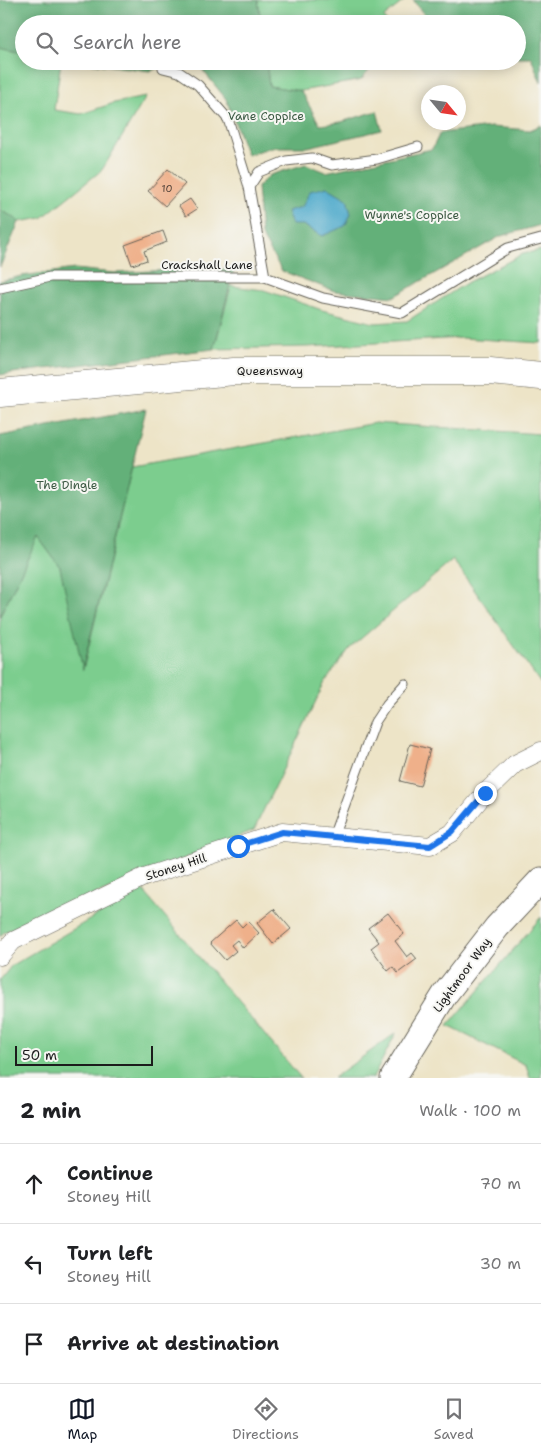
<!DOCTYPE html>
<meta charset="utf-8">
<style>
:root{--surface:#fff;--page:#f2f2f2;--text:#202124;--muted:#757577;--line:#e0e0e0;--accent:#111827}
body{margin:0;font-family:"Shantell Sans",sans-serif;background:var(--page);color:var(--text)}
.compass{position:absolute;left:421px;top:85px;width:45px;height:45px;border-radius:50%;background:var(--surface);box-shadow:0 2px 12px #0003;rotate:119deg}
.scale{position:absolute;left:15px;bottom:12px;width:138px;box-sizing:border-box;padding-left:5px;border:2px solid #1c1c1c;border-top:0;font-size:14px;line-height:18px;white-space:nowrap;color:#1c1c1c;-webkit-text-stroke:4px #f6f6f2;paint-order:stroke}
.stop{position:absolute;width:15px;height:15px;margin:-11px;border:4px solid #1a73e8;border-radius:50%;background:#fff}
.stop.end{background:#1a73e8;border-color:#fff;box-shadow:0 1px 5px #0008}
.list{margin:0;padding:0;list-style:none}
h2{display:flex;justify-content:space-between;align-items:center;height:65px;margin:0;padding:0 20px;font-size:21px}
h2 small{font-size:16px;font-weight:400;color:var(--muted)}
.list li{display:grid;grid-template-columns:32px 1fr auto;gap:15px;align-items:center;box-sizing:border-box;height:80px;padding:0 20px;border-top:1px solid var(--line)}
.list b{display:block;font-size:19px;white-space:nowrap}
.list p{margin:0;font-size:16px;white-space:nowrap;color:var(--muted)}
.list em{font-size:16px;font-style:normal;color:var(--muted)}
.icon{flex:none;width:28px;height:28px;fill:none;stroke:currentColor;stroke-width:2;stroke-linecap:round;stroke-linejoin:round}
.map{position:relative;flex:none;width:541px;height:1078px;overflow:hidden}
.search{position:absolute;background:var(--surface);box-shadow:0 2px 12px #0003;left:15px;right:15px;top:15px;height:55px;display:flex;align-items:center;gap:12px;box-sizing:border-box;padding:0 18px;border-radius:28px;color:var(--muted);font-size:19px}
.sheet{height:305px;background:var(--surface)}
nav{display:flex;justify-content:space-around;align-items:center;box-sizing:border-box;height:70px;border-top:1px solid var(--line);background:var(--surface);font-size:14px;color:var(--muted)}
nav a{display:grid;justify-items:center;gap:2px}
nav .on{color:var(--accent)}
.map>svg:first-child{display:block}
.green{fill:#7bcd8e;stroke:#4c7455}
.forest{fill:#64b079;stroke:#40664a;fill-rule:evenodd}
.water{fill:#4ba8ca;stroke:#346273}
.building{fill:#efb08a}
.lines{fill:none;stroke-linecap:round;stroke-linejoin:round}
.lane-casing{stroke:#656258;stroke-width:11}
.street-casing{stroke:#656258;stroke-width:19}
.secondary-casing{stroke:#656258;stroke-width:27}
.primary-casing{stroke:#656258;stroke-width:29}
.lane{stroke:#fff;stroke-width:9}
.street{stroke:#fff;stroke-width:18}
.secondary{stroke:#fff;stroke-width:25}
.primary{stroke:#fff;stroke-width:28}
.route{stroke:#1a73e8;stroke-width:6}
.labels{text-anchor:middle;stroke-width:4;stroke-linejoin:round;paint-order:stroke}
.number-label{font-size:10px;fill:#514138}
.park-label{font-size:12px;fill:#3d5a44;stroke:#f6f6f2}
.street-label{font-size:12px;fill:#1c1c1c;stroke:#f6f6f2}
</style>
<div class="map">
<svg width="541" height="1078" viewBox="0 0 541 1078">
<rect width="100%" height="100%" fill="#f6f6f2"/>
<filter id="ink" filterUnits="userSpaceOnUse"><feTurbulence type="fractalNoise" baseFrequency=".02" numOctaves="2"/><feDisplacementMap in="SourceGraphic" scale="10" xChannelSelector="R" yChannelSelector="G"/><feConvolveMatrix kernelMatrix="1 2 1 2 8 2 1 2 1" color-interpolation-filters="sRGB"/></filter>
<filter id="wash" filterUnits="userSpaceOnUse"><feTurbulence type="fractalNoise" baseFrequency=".0096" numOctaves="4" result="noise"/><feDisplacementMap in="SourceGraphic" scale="20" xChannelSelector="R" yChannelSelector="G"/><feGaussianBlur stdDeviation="1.12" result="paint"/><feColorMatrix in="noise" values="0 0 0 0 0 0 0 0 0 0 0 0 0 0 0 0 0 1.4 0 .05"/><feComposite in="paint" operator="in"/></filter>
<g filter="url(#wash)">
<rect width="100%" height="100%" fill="#ede4c7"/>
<g class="green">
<path d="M258 0H405L384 17 387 24H261Z"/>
<path d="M0 47 24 52V61H61L54 110 81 114 114 103 146 97 102 170 42 218 19 222 14 218 0 210Z"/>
<path d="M266 61H377L361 80 301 91 269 86Z"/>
<path d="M541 250V343L462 338 307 347 214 349 231 286 264 290 322 310 374 323 407 321 468 282 523 254Z"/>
<path d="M375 423 541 434V684L453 560 350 648 325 682 254 830 4 932 0 937V616L38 537 60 567 84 666 132 467Z"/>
<path d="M142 889 301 1078H0V980L12 965Z"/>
<path d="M541 917V1078H530L526 1065 448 1026Z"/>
<path d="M396 1033 373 1078H333Z"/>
</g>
<g class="forest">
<path d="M0 0H258L261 24H24V52L0 47Z"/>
<path d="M413 0H541V83L531 57H517V24H431Z"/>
<path d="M74 61H180L150 71Z"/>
<path d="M186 61H266L269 86 301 91 320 125 341 122 377 111 382 130 308 147H272L247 155 226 99 201 68Z"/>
<path d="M541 125V225L501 236 393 297 334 291 282 271 261 235 257 187 270 175 306 164 326 172 432 149 440 133 491 127 530 130ZM302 207 322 236 303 225 287 211Z"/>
<path d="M0 210 15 218 19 222 0 267Z"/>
<path d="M75 269 114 273 191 269H234L214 349 20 372 0 375V281L22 276Z"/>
<path d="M146 409 83 667V670L60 567 38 537 0 616V436Z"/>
</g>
<path class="water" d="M327 187 347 199 351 214 345 226 322 236 303 225H292L287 211 302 207 310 191Z"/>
<g id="blocks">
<g class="building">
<path d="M168 169 185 184 165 206 148 191Z"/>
<path d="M190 199 197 209 186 216 179 206Z"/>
<path d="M163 231 167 242 144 251 147 260 132 265 125 245Z"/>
<path d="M410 744 430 749 420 786 400 781Z"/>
<path d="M274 909 291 929 273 944 257 923Z"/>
<path d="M388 913 404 934 395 941 407 957 412 953 417 959 398 973 393 967 388 971 371 948 379 942 368 928Z"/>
<path d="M236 920 242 927 248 921 259 933 243 948 237 940 231 945 236 951 225 960 210 943Z"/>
</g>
</g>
</g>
<g filter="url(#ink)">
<use href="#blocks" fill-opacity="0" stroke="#656258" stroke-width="1"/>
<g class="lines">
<defs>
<g id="lane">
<path d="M163 68 179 72 198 85 228 119 249 187"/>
<path d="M265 277 249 187 259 172 286 161 312 158 332 165 377 159 418 147"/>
<path d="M0 288 50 277H265L323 298 402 313 508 248 541 239"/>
<path d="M333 837 375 722 387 704 405 684"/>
</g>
<path id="street" d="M0 956 13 941 144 877 282 832 430 846 452 833 485 793 515 764 541 751"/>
<path id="secondary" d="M393 1078 445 994 497 927 541 880"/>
<path id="primary" d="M0 393 234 371H490L541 376"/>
</defs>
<use href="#lane" class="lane-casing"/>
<use href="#street" class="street-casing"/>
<use href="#secondary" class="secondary-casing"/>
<use href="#primary" class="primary-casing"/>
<use href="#lane" class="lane"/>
<use href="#street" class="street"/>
<use href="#secondary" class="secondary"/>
<use href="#primary" class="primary"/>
</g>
</g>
<g class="lines" filter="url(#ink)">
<path class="route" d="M238 846 282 832 430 846 452 832 485 793"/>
</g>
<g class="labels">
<g class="number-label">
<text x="167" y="192">10</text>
</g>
<g class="park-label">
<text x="266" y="120">Vane Coppice</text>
<text x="412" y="219">Wynne's Coppice</text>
<text x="67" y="489">The Dingle</text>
</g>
<g class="street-label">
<text x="207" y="269">Crackshall Lane</text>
<text x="270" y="375">Queensway</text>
<text transform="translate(176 867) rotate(-18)" y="4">Stoney Hill</text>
<text transform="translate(462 975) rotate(-54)" y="4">Lightmoor Way</text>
</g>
</g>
</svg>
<svg class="compass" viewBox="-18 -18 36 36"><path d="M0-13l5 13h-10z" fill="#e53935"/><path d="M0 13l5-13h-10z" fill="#757577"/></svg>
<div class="scale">50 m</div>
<div class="stop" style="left:238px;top:846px"></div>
<div class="stop end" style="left:485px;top:793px"></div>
<div class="search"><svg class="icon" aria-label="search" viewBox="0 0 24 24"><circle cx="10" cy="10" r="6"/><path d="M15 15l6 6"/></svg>Search here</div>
</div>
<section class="sheet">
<h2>2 min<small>Walk · 100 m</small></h2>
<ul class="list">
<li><svg class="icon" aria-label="ahead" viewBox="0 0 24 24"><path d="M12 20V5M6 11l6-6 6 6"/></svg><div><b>Continue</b><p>Stoney Hill</p></div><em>70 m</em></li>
<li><svg class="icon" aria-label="left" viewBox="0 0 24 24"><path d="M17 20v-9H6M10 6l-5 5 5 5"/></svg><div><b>Turn left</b><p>Stoney Hill</p></div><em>30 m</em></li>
<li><svg class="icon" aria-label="arrive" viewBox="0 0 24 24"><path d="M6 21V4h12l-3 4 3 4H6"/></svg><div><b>Arrive at destination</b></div></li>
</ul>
</section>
<nav>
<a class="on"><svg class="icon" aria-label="map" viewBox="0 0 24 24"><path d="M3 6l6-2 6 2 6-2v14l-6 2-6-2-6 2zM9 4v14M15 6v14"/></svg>Map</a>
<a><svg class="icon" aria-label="directions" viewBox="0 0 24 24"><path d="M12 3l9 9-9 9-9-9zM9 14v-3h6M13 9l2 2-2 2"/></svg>Directions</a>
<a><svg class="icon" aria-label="saved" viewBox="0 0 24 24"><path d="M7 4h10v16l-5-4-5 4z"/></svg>Saved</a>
</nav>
